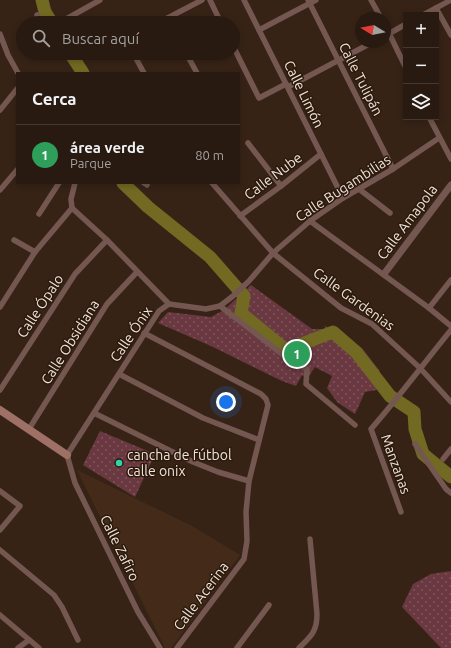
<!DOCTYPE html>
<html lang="es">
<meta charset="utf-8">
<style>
:root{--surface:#281a10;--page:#302319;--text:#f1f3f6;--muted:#a5a19f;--line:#443830;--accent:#30d4aa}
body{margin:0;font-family:Ubuntu,sans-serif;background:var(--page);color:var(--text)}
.controls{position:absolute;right:12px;top:12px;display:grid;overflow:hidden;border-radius:0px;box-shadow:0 2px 6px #0003}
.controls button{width:36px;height:36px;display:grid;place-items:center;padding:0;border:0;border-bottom:1px solid var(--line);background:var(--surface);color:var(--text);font:20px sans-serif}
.compass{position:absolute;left:355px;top:12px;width:36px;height:36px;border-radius:50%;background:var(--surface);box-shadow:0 2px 6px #0003;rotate:280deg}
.you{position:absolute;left:226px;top:402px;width:14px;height:14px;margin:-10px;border:3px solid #fff;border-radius:50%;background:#1a73e8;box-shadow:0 0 0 6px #1a73e833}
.badge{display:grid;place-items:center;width:26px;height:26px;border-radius:50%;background:var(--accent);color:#fff;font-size:13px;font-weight:700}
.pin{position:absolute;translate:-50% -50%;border:2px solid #fff;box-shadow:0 1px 4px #0006}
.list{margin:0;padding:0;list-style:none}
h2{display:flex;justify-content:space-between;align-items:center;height:52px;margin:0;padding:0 16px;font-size:17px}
h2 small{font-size:13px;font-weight:400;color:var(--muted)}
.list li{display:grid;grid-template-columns:26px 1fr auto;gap:12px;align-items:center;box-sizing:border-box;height:60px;padding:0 16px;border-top:1px solid var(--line)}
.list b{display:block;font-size:15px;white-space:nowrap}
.list p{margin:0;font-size:13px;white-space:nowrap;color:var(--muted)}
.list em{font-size:13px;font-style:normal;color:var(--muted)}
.icon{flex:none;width:22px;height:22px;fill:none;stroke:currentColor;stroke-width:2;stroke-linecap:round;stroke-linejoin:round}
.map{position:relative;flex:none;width:451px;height:648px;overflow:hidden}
.search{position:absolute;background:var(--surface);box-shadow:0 2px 6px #0003;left:16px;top:16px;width:224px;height:44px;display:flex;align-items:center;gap:10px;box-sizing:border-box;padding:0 14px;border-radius:22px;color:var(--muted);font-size:15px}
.panel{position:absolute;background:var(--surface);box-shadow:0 2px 6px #0003;left:16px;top:72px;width:224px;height:112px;border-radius:0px}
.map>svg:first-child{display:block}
.built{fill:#442b19}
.green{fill:url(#green-dots)}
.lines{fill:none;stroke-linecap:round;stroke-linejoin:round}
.river{stroke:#726922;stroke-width:13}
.minor{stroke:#745750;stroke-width:5.5}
.tertiary{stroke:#745750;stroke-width:7}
.secondary{stroke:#9f7065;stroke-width:8}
.poi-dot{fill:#30d4aa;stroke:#2c1a0d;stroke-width:1.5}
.labels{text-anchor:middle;stroke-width:3;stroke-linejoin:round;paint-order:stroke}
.street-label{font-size:14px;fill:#f0e3da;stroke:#2c1a0d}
.poi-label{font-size:14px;fill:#f0e3da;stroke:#2c1a0d;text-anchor:start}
</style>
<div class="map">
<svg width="451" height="648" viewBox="0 0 451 648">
<defs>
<pattern id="green-dots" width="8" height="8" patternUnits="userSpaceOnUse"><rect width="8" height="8" fill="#6a3840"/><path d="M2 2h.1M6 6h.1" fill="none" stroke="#80555b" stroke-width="1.8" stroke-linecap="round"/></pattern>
</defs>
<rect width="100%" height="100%" fill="#362316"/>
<path class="built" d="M77 470 192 526 240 555 171 648H165Z"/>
<g class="green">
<path d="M251 285 312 329H325V326L362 348 379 370 385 386 376 390 365 392 355 414 337 402 327 388 332 376 315 367 307 379 302 375 296 386 282 381 211 346 158 323 168 312 211 317 224 310Z"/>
<path d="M100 431 155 454 135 497 83 465Z"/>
<path d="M451 571V648H441L402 607 413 584 431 574Z"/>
</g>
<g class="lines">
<g class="river">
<path d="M42 0 45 12 52 23"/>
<path d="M70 53 83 73"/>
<path d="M123 183 148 207 210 257 244 296 241 313 286 350 333 332 356 352 390 396 414 412 415 429 423 454 451 477"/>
</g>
<g class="minor">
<path d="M210 0 221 23"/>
<path d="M244 0 343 198"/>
<path d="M308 0 393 169"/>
<path d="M371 0 381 18"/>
<path d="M436 8 451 35"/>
<path d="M37 15 42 23"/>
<path d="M423 15 451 0"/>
<path d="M168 18 171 23"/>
<path d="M59 23 100 0"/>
<path d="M158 23 202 0"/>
<path d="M385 25 406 68"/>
<path d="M259 30 316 0"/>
<path d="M0 34 8 55 18 73"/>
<path d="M385 36 406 24"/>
<path d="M233 46 259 98 286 84"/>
<path d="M106 53 107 55 109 53"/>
<path d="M133 53 144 73"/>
<path d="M186 53 197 73"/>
<path d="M288 87 373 42"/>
<path d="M0 110 17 89"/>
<path d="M429 117 451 159"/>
<path d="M248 143 281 186"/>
<path d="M75 183 71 199 72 208 107 240 169 304"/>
<path d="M144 183 147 185"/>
<path d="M212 183 273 253 341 308 372 324 420 368 451 402"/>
<path d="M359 189 390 213"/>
<path d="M0 190 17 170"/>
<path d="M39 214 59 183"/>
<path d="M240 216 281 186 321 154"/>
<path d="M310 221 429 308 451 326"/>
<path d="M14 240 35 252"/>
<path d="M220 306 291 361 307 369 306 384 355 425"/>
<path d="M0 307 35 252 72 208"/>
<path d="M429 308 451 280"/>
<path d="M144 333 261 394 266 399 268 405 249 481 246 512 247 541 244 559 177 648"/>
<path d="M119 374 203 418 259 440"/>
<path d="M0 390 75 274 107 240"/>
<path d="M94 413 193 462 218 472 249 481"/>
<path d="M29 429 107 304 137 272"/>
<path d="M415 444 446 489 451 493"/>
<path d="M443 459 451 449"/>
<path d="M0 491 20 506 0 530"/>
<path d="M401 512 371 429C399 397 424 363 451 330"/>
<path d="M0 550 54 595 62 607 78 640"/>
<path d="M0 615 39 648"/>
<path d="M18 648 29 640"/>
<path d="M160 648 138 612 75 483 67 455 159 311 169 304 206 309 220 306 233 296 249 281 273 253 310 221 343 198 393 169 439 138"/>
<path d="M237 648 269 605"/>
<path d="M299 648C311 636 317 632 317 614L310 539"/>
</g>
<path class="tertiary" d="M384 274 451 185"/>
<path class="secondary" d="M0 410 67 455"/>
</g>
<circle class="poi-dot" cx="119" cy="463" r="4"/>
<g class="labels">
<g class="street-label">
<text transform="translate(361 79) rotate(63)" y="5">Calle Tulipán</text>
<text transform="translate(304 94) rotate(64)" y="5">Calle Limón</text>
<text transform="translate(273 176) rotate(-37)" y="5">Calle Nube</text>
<text transform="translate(343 188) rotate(-33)" y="5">Calle Bugambilias</text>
<text transform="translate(407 222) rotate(-53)" y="5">Calle Amapola</text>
<text transform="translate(354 299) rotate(36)" y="5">Calle Gardenias</text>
<text transform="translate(40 306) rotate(-57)" y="5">Calle Ópalo</text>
<text transform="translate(131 334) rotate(-56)" y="5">Calle Ónix</text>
<text transform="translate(70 342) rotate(-58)" y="5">Calle Obsidiana</text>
<text transform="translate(396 464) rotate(70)" y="5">Manzanas</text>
<text transform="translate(120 548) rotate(64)" y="5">Calle Zafiro</text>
<text transform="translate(201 596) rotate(-53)" y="5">Calle Acerina</text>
</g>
<g class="poi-label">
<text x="127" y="460">cancha de fútbol<tspan x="127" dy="16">calle onix</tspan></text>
</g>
</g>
</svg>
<div class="controls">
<button>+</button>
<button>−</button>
<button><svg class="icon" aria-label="layers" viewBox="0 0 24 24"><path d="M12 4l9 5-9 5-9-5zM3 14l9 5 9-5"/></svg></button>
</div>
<svg class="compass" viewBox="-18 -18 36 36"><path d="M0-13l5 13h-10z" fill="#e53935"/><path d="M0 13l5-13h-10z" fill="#a5a19f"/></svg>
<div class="you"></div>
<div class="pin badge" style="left:297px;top:354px;background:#2e9e5b">1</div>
<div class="search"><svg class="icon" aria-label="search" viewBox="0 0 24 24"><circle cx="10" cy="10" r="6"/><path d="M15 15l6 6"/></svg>Buscar aquí</div>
<section class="panel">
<h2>Cerca<small></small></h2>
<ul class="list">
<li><span class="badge" style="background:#2e9e5b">1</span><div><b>área verde</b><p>Parque</p></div><em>80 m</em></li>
</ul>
</section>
</div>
